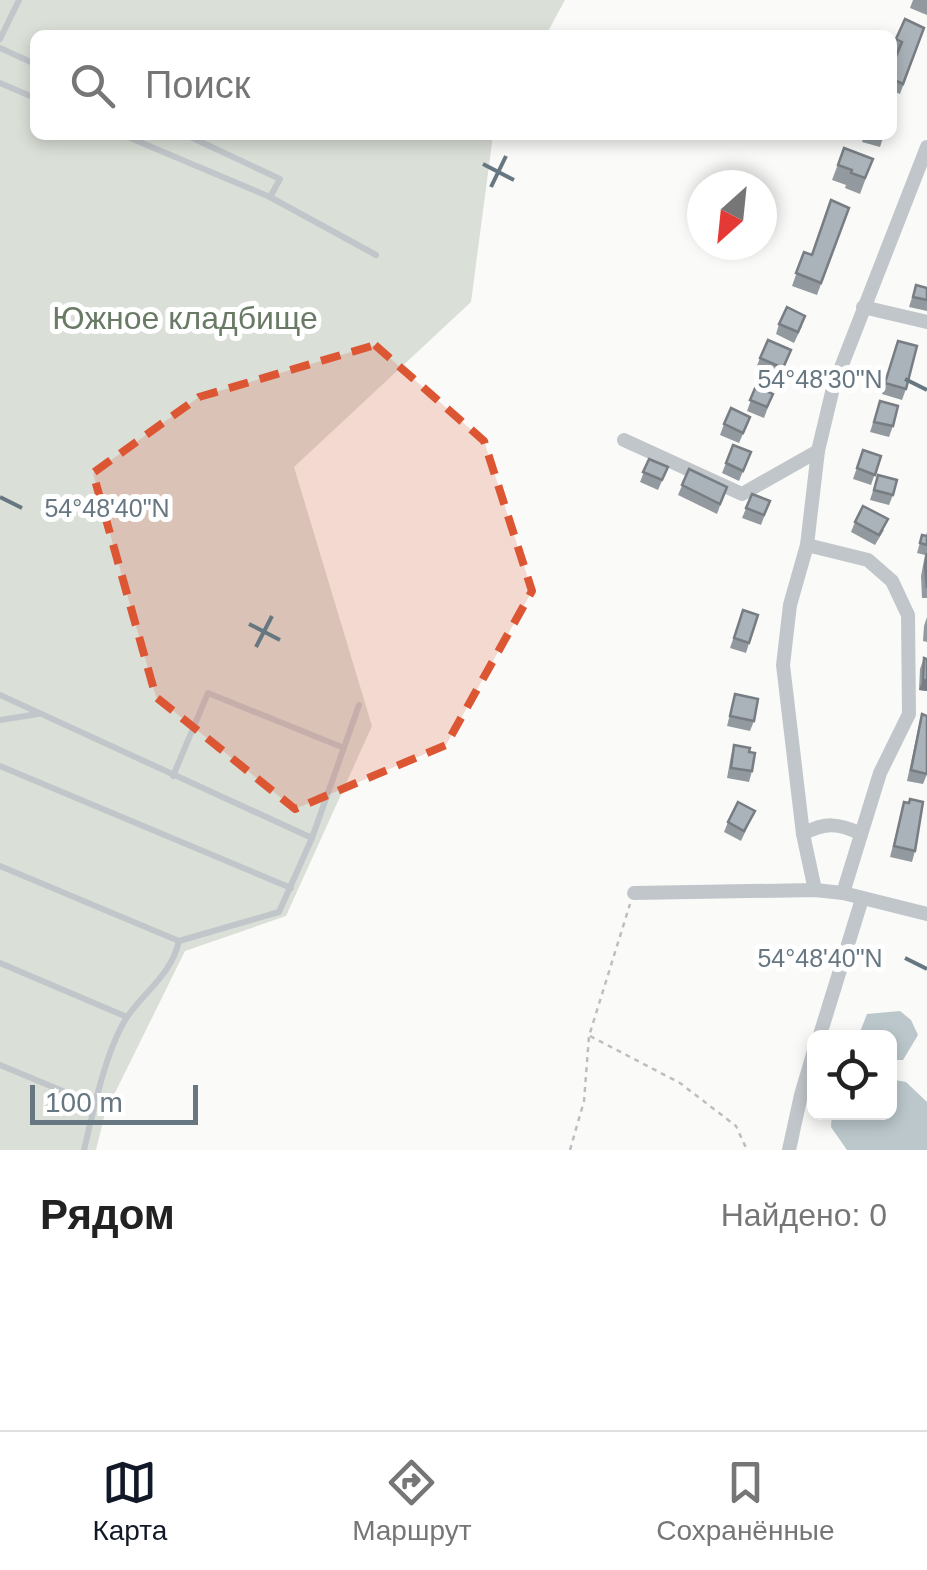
<!DOCTYPE html>
<html lang="ru">
<meta charset="utf-8">
<style>
:root{--surface:#fff;--page:#f6f6f6;--text:#222;--muted:#767676;--line:#e0e0e0;--accent:#111827}
body{margin:0;font-family:Helvetica,sans-serif;background:var(--page);color:var(--text)}
.controls{position:absolute;right:30px;bottom:30px;display:grid;overflow:hidden;border-radius:15px;box-shadow:0 5px 15px #0003}
.controls button{width:90px;height:90px;display:grid;place-items:center;padding:0;border:0;border-bottom:2px solid var(--line);background:var(--surface);color:var(--text);font:50px sans-serif}
.compass{position:absolute;left:687px;top:170px;width:90px;height:90px;border-radius:50%;background:var(--surface);box-shadow:0 5px 15px #0003;rotate:207deg}
.scale{position:absolute;left:30px;bottom:25px;width:168px;box-sizing:border-box;padding-left:10px;border:5px solid #667782;border-top:0;font-size:28px;line-height:35px;white-space:nowrap;color:#667782;-webkit-text-stroke:8px #fff;paint-order:stroke}
.list{margin:0;padding:0;list-style:none}
h2{display:flex;justify-content:space-between;align-items:center;height:130px;margin:0;padding:0 40px;font-size:42px}
h2 small{font-size:32px;font-weight:400;color:var(--muted)}
.icon{flex:none;width:55px;height:55px;fill:none;stroke:currentColor;stroke-width:2;stroke-linecap:round;stroke-linejoin:round}
.map{position:relative;flex:none;width:927px;height:1150px;overflow:hidden}
.search{position:absolute;background:var(--surface);box-shadow:0 5px 15px #0003;left:30px;right:30px;top:30px;height:110px;display:flex;align-items:center;gap:25px;box-sizing:border-box;padding:0 35px;border-radius:15px;color:var(--muted);font-size:38px}
.sheet{height:280px;background:var(--surface)}
nav{display:flex;justify-content:space-around;align-items:center;box-sizing:border-box;height:140px;border-top:2px solid var(--line);background:var(--surface);font-size:28px;color:var(--muted)}
nav a{display:grid;justify-items:center;gap:5px}
nav .on{color:var(--accent)}
.map>svg:first-child{display:block}
.green{fill:#dadfd7}
.water{fill:#bbc7cb}
.lines{fill:none;stroke-linecap:round;stroke-linejoin:round}
.path{stroke:#bcbfc2;stroke-width:2.5;stroke-dasharray:5 5;stroke-linecap:butt}
.lane{stroke:#c1c6ca;stroke-width:6}
.street{stroke:#c1c6ca;stroke-width:14}
.wall{fill:#929a9f}
.shaded-wall{fill:#777d82}
.building{fill:#aab3b9;stroke:#777d82;stroke-width:2.5}
.marked{fill:#dd5634;fill-opacity:0.2;stroke:#dd5634;stroke-width:8;stroke-dasharray:20 12;stroke-linejoin:round}
.ticks{fill:none;stroke:#667782;stroke-width:4}
.labels{text-anchor:middle;stroke-width:10;stroke-linejoin:round;paint-order:stroke}
.park-label{font-size:32px;fill:#697a65;stroke:#fff}
.ticks-label{font-size:25px;text-anchor:middle;fill:#667782;stroke:#fff;stroke-width:10;stroke-linejoin:round;paint-order:stroke}
</style>
<div class="map">
<svg width="927" height="1150" viewBox="0 0 927 1150">
<rect width="100%" height="100%" fill="#fafaf8"/>
<path class="green" d="M0 0H565L546 35H35V135H493L471 302 294 467 372 726 286 916 185 951 105 1113 96 1150H0Z"/>
<g class="water">
<path d="M900 1011 911 1020 918 1035 903 1060H890V1038L858 1037 867 1014Z"/>
<path d="M890 1079 906 1082 927 1102V1150H847L831 1127 832 1113 890 1112Z"/>
</g>
<g class="lines">
<g class="path">
<path d="M590 1036 680 1083 736 1126 747 1150"/>
<path d="M570 1150 584 1101 589 1036 630 904"/>
</g>
<g class="lane">
<path d="M0 39 19 0"/>
<path d="M0 48 35 64"/>
<path d="M0 83 35 98"/>
<path d="M123 135 270 197 280 179 186 135"/>
<path d="M270 197 376 255"/>
<path d="M0 695 312 838"/>
<path d="M0 720 38 714"/>
<path d="M0 766 291 888"/>
<path d="M173 776 208 693 344 748"/>
<path d="M0 866 179 941"/>
<path d="M0 963 127 1017"/>
<path d="M0 1065 94 1104"/>
<path d="M84 1150C93 1112 106 1049 127 1017 146 990 171 975 179 941L279 912 312 838 359 705"/>
</g>
<g class="street">
<path d="M863 307 927 322"/>
<path d="M624 440 742 494 818 451"/>
<path d="M807 545 868 560 892 581 908 615 909 714 880 773 843 893"/>
<path d="M803 834C825 822 839 823 861 834"/>
<path d="M815 890 803 834 783 665 790 605 807 545 818 451 833 388 927 147"/>
<path d="M634 893 815 890 843 893 927 914"/>
<path d="M819 1038 862 899"/>
<path d="M789 1150 801 1095 814 1051"/>
</g>
</g>
<g class="wall">
<path d="M913 0H927V15L910 8Z"/>
<path d="M905 19 924 28 900 94 892 91V66L898 52 892 50Z"/>
<path d="M864 135H884L880 147 862 142Z"/>
<path d="M844 148 873 159 860 194 845 188 846 185 832 180Z"/>
<path d="M849 208 817 295 792 286 804 252 812 255Z"/>
<path d="M916 285 927 288V311L909 307Z"/>
<path d="M779 324 802 326 794 343 776 334Z"/>
<path d="M898 341 906 389 902 400 882 394Z"/>
<path d="M791 350 779 379 756 368 760 358Z"/>
<path d="M756 386 773 394 764 418 747 411Z"/>
<path d="M880 401 893 426 889 437 870 432Z"/>
<path d="M724 424 746 427 739 443 720 435Z"/>
<path d="M733 445 751 452 739 481 722 473Z"/>
<path d="M863 450 881 456 871 485 853 479Z"/>
<path d="M649 459 668 467 658 490 640 482Z"/>
<path d="M689 469 727 487 717 514 678 495Z"/>
<path d="M878 475 893 495 889 505 870 500Z"/>
<path d="M752 494 770 501 761 525 742 518Z"/>
<path d="M855 522 884 530 875 545 851 532Z"/>
<path d="M927 532V598H922L921 576 925 555 917 553 922 535 926 536Z"/>
<path d="M743 610 758 615 746 653 730 648Z"/>
<path d="M927 617V642L923 641 924 626Z"/>
<path d="M924 658 927 691 919 690 920 669Z"/>
<path d="M735 694 754 721 750 731 727 726Z"/>
<path d="M922 714 927 774 923 784 907 781 919 725Z"/>
<path d="M734 745 752 771 749 782 727 778 731 756Z"/>
<path d="M904 802 915 851 912 862 890 857Z"/>
<path d="M755 811 741 841 724 832 728 822Z"/>
</g>
<path class="shaded-wall" d="M923 680H927V691L919 690Z"/>
<g class="building">
<path d="M905 19 924 28 903 84 892 79V66L902 42 896 39Z"/>
<path d="M844 148 873 159 865 178 851 173 852 170 838 165Z"/>
<path d="M831 200 849 208 821 283 796 273 804 252 812 255Z"/>
<path d="M916 285 927 288V300L913 297Z"/>
<path d="M787 307 805 316 798 332 779 324Z"/>
<path d="M768 340 791 350 783 368 760 358Z"/>
<path d="M898 341 917 346 906 389 885 383Z"/>
<path d="M756 386 773 394 767 407 750 400Z"/>
<path d="M880 401 898 406 893 426 874 422Z"/>
<path d="M731 408 750 417 743 433 724 424Z"/>
<path d="M733 445 751 452 743 471 726 463Z"/>
<path d="M863 450 881 456 875 475 857 468Z"/>
<path d="M649 459 668 467 662 480 643 472Z"/>
<path d="M689 469 727 487 720 504 682 485Z"/>
<path d="M878 475 897 480 893 495 874 490Z"/>
<path d="M752 494 770 501 764 515 746 508Z"/>
<path d="M863 506 888 519 879 535 855 522Z"/>
<path d="M922 535 927 536V545L920 543Z"/>
<path d="M927 553V588L925 566Z"/>
<path d="M743 610 758 615 749 643 734 638Z"/>
<path d="M924 658 927 659V680H923Z"/>
<path d="M735 694 758 699 754 721 730 716Z"/>
<path d="M922 714 927 716V774L911 770Z"/>
<path d="M734 745 750 748 749 752 755 753 752 771 731 768Z"/>
<path d="M910 799 923 802 915 851 894 846 904 802 909 803Z"/>
<path d="M738 802 755 811 744 831 728 822Z"/>
</g>
<path class="marked" d="M375 345 484 441 532 591 446 745 295 809 156 697 93 473 199 397Z"/>
<path class="ticks" d="M483 164 514 180M491 187 506 156M905 379 927 390M0 497 22 508M249 624 280 640M256 647 272 616M905 958 927 969"/>
<g class="labels">
<g class="park-label">
<text x="185" y="329">Южное кладбище</text>
</g>
</g>
<g class="ticks-label">
<text x="820" y="388">54°48'30"N</text>
<text x="107" y="517">54°48'40"N</text>
<text x="820" y="967">54°48'40"N</text>
</g>
</svg>
<div class="controls">
<button><svg class="icon" aria-label="locate" viewBox="0 0 24 24"><circle cx="12" cy="12" r="6"/><path d="M12 2v4M12 18v4M2 12h4M18 12h4"/></svg></button>
</div>
<svg class="compass" viewBox="-18 -18 36 36"><path d="M0-13l5 13h-10z" fill="#e53935"/><path d="M0 13l5-13h-10z" fill="#767676"/></svg>
<div class="scale">100 m</div>
<div class="search"><svg class="icon" aria-label="search" viewBox="0 0 24 24"><circle cx="10" cy="10" r="6"/><path d="M15 15l6 6"/></svg>Поиск</div>
</div>
<section class="sheet">
<h2>Рядом<small>Найдено: 0</small></h2>
<ul class="list">
</ul>
</section>
<nav>
<a class="on"><svg class="icon" aria-label="map" viewBox="0 0 24 24"><path d="M3 6l6-2 6 2 6-2v14l-6 2-6-2-6 2zM9 4v14M15 6v14"/></svg>Карта</a>
<a><svg class="icon" aria-label="directions" viewBox="0 0 24 24"><path d="M12 3l9 9-9 9-9-9zM9 14v-3h6M13 9l2 2-2 2"/></svg>Маршрут</a>
<a><svg class="icon" aria-label="saved" viewBox="0 0 24 24"><path d="M7 4h10v16l-5-4-5 4z"/></svg>Сохранённые</a>
</nav>
